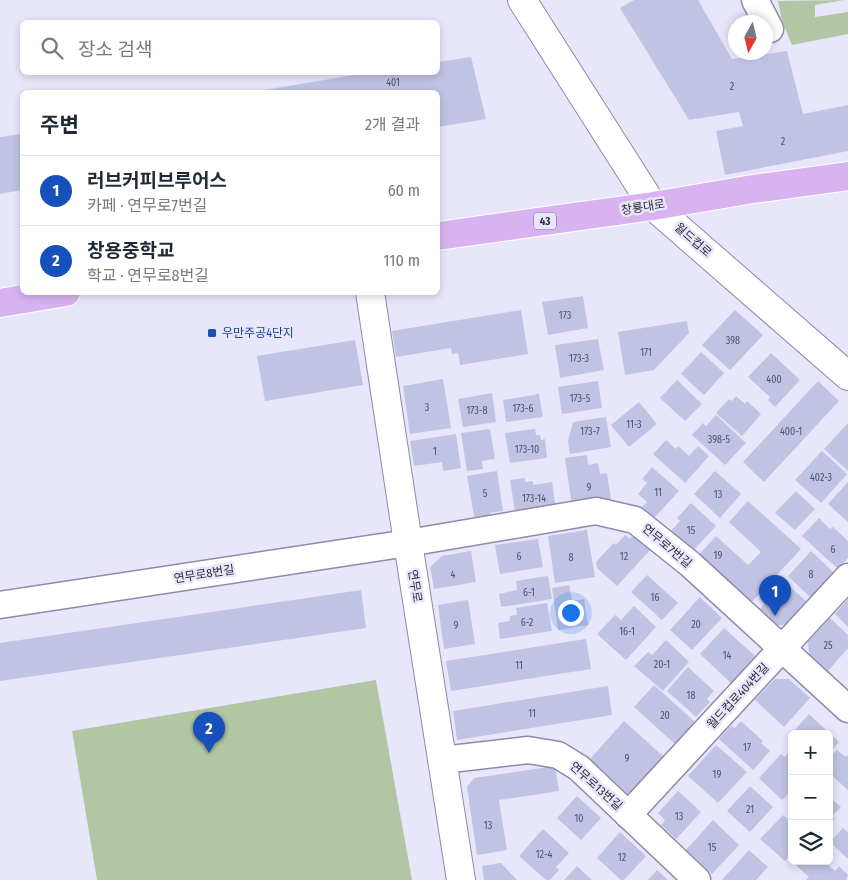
<!DOCTYPE html>
<html lang="ko">
<meta charset="utf-8">
<style>
:root{--surface:#fff;--page:#f6f6f7;--text:#1f2937;--muted:#747a83;--line:#e0e1e3;--accent:#1650bc}
body{margin:0;font-family:"Fira Sans Condensed","Noto Sans KR",sans-serif;background:var(--page);color:var(--text)}
.controls{position:absolute;right:15px;bottom:15px;display:grid;overflow:hidden;border-radius:8px;box-shadow:0 2px 8px #0003}
.controls button{width:45px;height:45px;display:grid;place-items:center;padding:0;border:0;border-bottom:1px solid var(--line);background:var(--surface);color:var(--text);font:25px sans-serif}
.compass{position:absolute;left:728px;top:15px;width:45px;height:45px;border-radius:50%;background:var(--surface);box-shadow:0 2px 8px #0003;rotate:188deg}
.you{position:absolute;left:570px;top:612px;width:18px;height:18px;margin:-12px;border:4px solid #fff;border-radius:50%;background:#1a73e8;box-shadow:0 0 0 8px #1a73e833}
.badge{display:grid;place-items:center;width:32px;height:32px;border-radius:50%;background:var(--accent);color:#fff;font-size:16px;font-weight:700}
.pin{position:absolute;translate:-50% -41px;filter:drop-shadow(0 1px 2px #0008)}
.pin::after{content:'';position:absolute;top:26px;width:18px;height:15px;background:inherit;clip-path:polygon(0 0,100% 0,50% 100%)}
.list{margin:0;padding:0;list-style:none}
h2{display:flex;justify-content:space-between;align-items:center;height:65px;margin:0;padding:0 20px;font-size:21px}
h2 small{font-size:16px;font-weight:400;color:var(--muted)}
.list li{display:grid;grid-template-columns:32px 1fr auto;gap:15px;align-items:center;box-sizing:border-box;height:70px;padding:0 20px;border-top:1px solid var(--line)}
.list b{display:block;font-size:19px;white-space:nowrap}
.list p{margin:0;font-size:16px;white-space:nowrap;color:var(--muted)}
.list em{font-size:16px;font-style:normal;color:var(--muted)}
.icon{flex:none;width:28px;height:28px;fill:none;stroke:currentColor;stroke-width:2;stroke-linecap:round;stroke-linejoin:round}
.map{position:relative;flex:none;width:848px;height:880px;overflow:hidden}
.search{position:absolute;background:var(--surface);box-shadow:0 2px 8px #0003;left:20px;top:20px;width:420px;height:55px;display:flex;align-items:center;gap:12px;box-sizing:border-box;padding:0 18px;border-radius:8px;color:var(--muted);font-size:19px}
.panel{position:absolute;background:var(--surface);box-shadow:0 2px 8px #0003;left:20px;top:90px;width:420px;height:205px;border-radius:8px}
.map>svg:first-child{display:block}
.green{fill:#b2c6a4}
.building{fill:#c0c3e4}
.lines{fill:none;stroke-linecap:round;stroke-linejoin:round}
.street-casing{stroke:#8e8aaa;stroke-width:29}
.secondary-casing{stroke:#8e8aaa;stroke-width:30}
.primary-casing{stroke:#fff;stroke-width:30}
.street{stroke:#fff;stroke-width:26}
.secondary{stroke:#fff;stroke-width:28}
.primary{stroke:#d9b3f1;stroke-width:28}
.transit-dot{fill:#1a4fb4;stroke:#e8e6fb;stroke-width:2}
.labels{text-anchor:middle;stroke-width:5;stroke-linejoin:round;paint-order:stroke}
.number-label{font-size:10px;fill:#525264}
.shield{fill:#e8e6fb;stroke:#666473;stroke-width:1}
.shield-label{font-size:11px;font-weight:bold;fill:#2e2c39}
.street-label{font-size:12px;fill:#2e2c39;stroke:#e8e6fb}
.transit-label{font-size:12px;fill:#164399;stroke:#e8e6fb;text-anchor:start}
</style>
<div class="map">
<svg width="848" height="880" viewBox="0 0 848 880">
<rect width="100%" height="100%" fill="#e8e6fb"/>
<g class="green">
<path d="M844 0 815 5V17L848 12V34L792 45 782 21 778 1Z"/>
<path d="M376 680 412 880H97L72 731Z"/>
</g>
<g class="building">
<path d="M634 0H698L732 59 787 51 803 114 848 105V151L725 175 716 131 743 126 739 112 689 120 620 8Z"/>
<path d="M471 57 486 119 438 127V92H253L372 72H438V62Z"/>
<path d="M22 134V190L0 194V137Z"/>
<path d="M583 296 588 328 548 335 542 302Z"/>
<path d="M521 310 528 354 460 365 458 353 452 354 451 348 396 357 392 331Z"/>
<path d="M735 310 763 335 730 370 702 345Z"/>
<path d="M687 321 689 333 654 370 625 375 618 332Z"/>
<path d="M598 339 604 370 560 378 555 345Z"/>
<path d="M355 340 363 385 265 401 257 356Z"/>
<path d="M701 352 724 373 704 395 681 374Z"/>
<path d="M771 353 800 380 775 407 768 400 770 397 748 377Z"/>
<path d="M443 379 451 428 410 434 403 386Z"/>
<path d="M677 380 702 404 685 421 660 398Z"/>
<path d="M598 381 602 408 562 414 558 387Z"/>
<path d="M818 381 839 401 764 482 743 462Z"/>
<path d="M492 393 496 422 463 427 458 399Z"/>
<path d="M539 394 543 417 506 422 503 400Z"/>
<path d="M736 396 745 404 747 401 761 414 742 436 716 413 729 399 732 401Z"/>
<path d="M639 402 657 424 629 447 611 425Z"/>
<path d="M716 415 746 443 725 465 692 435 703 423 706 426Z"/>
<path d="M606 417 611 447 570 454 568 441 573 422Z"/>
<path d="M848 423V471L824 449Z"/>
<path d="M490 429 495 459 482 461 483 469 467 471 461 433Z"/>
<path d="M535 429 536 435H540L541 440 545 439 547 458 510 463 505 433Z"/>
<path d="M456 434 461 468 443 471 442 462 414 466 410 441Z"/>
<path d="M666 440 676 449 678 446 689 456 698 446 709 456 685 483 653 454Z"/>
<path d="M822 451 847 474 821 503 795 480Z"/>
<path d="M587 455 588 465 598 463 600 474 607 473 611 499 572 506 565 458Z"/>
<path d="M652 467 679 491 654 518 642 507 647 502 638 494 647 483 642 479Z"/>
<path d="M497 471 503 511 490 513 491 520 475 522 467 476Z"/>
<path d="M715 471 741 494 720 518 694 494Z"/>
<path d="M525 478V482L533 481V485L552 482 556 510 516 517 510 480Z"/>
<path d="M848 482V522L828 504Z"/>
<path d="M796 491 815 509 795 530 775 513Z"/>
<path d="M748 501 801 549 748 606 696 558 716 536 748 565 761 552 729 522Z"/>
<path d="M691 503 716 526 689 555 667 535 680 521 677 518Z"/>
<path d="M819 518 830 529 833 527 848 541V558L838 569 802 536Z"/>
<path d="M587 530 595 577 555 583 548 536Z"/>
<path d="M634 534 651 549 617 586 597 568 596 562 614 543 616 545 625 535 630 539Z"/>
<path d="M538 539 543 567 500 574 495 545Z"/>
<path d="M471 551 476 582 434 589 430 567 442 556Z"/>
<path d="M811 551 834 573 811 598 788 576Z"/>
<path d="M647 575 678 603 662 620 631 592Z"/>
<path d="M548 576 552 599 501 607 499 594 517 590 516 581Z"/>
<path d="M785 582 808 603 789 624 771 626 756 613Z"/>
<path d="M569 585 572 601 584 599 588 625 558 630 552 588Z"/>
<path d="M361 590 366 628 0 681V643Z"/>
<path d="M700 597 722 618 692 650 670 630Z"/>
<path d="M848 599V627L835 614Z"/>
<path d="M468 600 475 644 444 649 438 605Z"/>
<path d="M547 603 552 631 500 639 498 623 510 621V616L517 615 516 608Z"/>
<path d="M634 606 656 627 626 660 597 634 615 615 621 620Z"/>
<path d="M830 618 848 635V648L828 671 809 654 808 642Z"/>
<path d="M724 628 755 656 731 683 700 654Z"/>
<path d="M586 639 591 669 451 691 446 661Z"/>
<path d="M666 640 689 662 663 691 634 666 648 652 652 655Z"/>
<path d="M688 667 714 691 707 699 710 702 696 717 667 691Z"/>
<path d="M775 679H789L810 698 784 727 755 700Z"/>
<path d="M654 685 696 723 676 745 634 707Z"/>
<path d="M608 686 612 715 457 740 453 711Z"/>
<path d="M809 714 839 742 829 753V734H791Z"/>
<path d="M624 721 664 757 629 795 590 759Z"/>
<path d="M741 721 763 741 761 743 770 751 753 770 719 739 731 726 735 728Z"/>
<path d="M716 745 747 772 718 803 688 776Z"/>
<path d="M837 750 846 757 848 755V790L829 773V758Z"/>
<path d="M788 753 792 756V790L782 800 759 778 781 754 785 757Z"/>
<path d="M555 766 559 791 499 800 507 850 477 855 467 787 474 778Z"/>
<path d="M750 786 773 807 750 832 727 811Z"/>
<path d="M678 791 701 812 676 839 661 825 665 820 658 813Z"/>
<path d="M577 796 601 818 581 840 557 818Z"/>
<path d="M829 797 841 807 832 816 835 819 829 825Z"/>
<path d="M783 815 792 823V861H824L835 871 839 866 848 875 846 880H805L809 877 788 858 785 861 760 839Z"/>
<path d="M713 820 739 845 712 874 686 850Z"/>
<path d="M843 828 848 832V859L830 842Z"/>
<path d="M543 829 569 853 556 867 559 870 550 880H546L519 856Z"/>
<path d="M620 832 646 856 624 880H621L597 858Z"/>
<path d="M749 850 768 867 756 880H722Z"/>
<path d="M501 863 517 880H484L482 866Z"/>
<path d="M577 866 592 880H564Z"/>
<path d="M657 870 668 880H648Z"/>
</g>
<g class="lines">
<defs>
<g id="street">
<path d="M755 0 770 29"/>
<path d="M0 605 408 543 596 511 635 520 690 564 848 709"/>
<path d="M442 760 528 750 558 755 579 768 697 880"/>
<path d="M628 815 848 577"/>
</g>
<g id="secondary">
<path d="M522 0 653 206 848 376"/>
<path d="M370 292 408 543 461 880"/>
</g>
<g id="primary">
<path d="M438 236 653 206 753 189 848 176"/>
<path d="M0 303 66 292"/>
</g>
</defs>
<use href="#street" class="street-casing"/>
<use href="#secondary" class="secondary-casing"/>
<use href="#primary" class="primary-casing"/>
<use href="#street" class="street"/>
<use href="#secondary" class="secondary"/>
<use href="#primary" class="primary"/>
</g>
<rect class="transit-dot" x="207" y="328" width="10" height="10" rx="2.5"/>
<g class="labels">
<g class="number-label">
<text x="393" y="86">401</text>
<text x="732" y="90">2</text>
<text x="783" y="145">2</text>
<text x="565" y="319">173</text>
<text x="733" y="344">398</text>
<text x="646" y="356">171</text>
<text x="579" y="362">173-3</text>
<text x="774" y="383">400</text>
<text x="580" y="402">173-5</text>
<text x="427" y="411">3</text>
<text x="523" y="412">173-6</text>
<text x="477" y="414">173-8</text>
<text x="634" y="428">11-3</text>
<text x="590" y="435">173-7</text>
<text x="791" y="435">400-1</text>
<text x="719" y="443">398-5</text>
<text x="527" y="453">173-10</text>
<text x="435" y="455">1</text>
<text x="821" y="481">402-3</text>
<text x="589" y="491">9</text>
<text x="658" y="496">11</text>
<text x="485" y="497">5</text>
<text x="718" y="498">13</text>
<text x="534" y="502">173-14</text>
<text x="691" y="534">15</text>
<text x="833" y="553">6</text>
<text x="718" y="559">19</text>
<text x="519" y="560">6</text>
<text x="624" y="560">12</text>
<text x="571" y="561">8</text>
<text x="453" y="578">4</text>
<text x="811" y="578">8</text>
<text x="529" y="596">6-1</text>
<text x="655" y="601">16</text>
<text x="527" y="626">6-2</text>
<text x="696" y="628">20</text>
<text x="456" y="629">9</text>
<text x="627" y="635">16-1</text>
<text x="828" y="649">25</text>
<text x="727" y="659">14</text>
<text x="662" y="668">20-1</text>
<text x="519" y="669">11</text>
<text x="691" y="699">18</text>
<text x="532" y="717">11</text>
<text x="665" y="719">20</text>
<text x="747" y="751">17</text>
<text x="627" y="762">9</text>
<text x="717" y="778">19</text>
<text x="750" y="813">21</text>
<text x="679" y="820">13</text>
<text x="579" y="822">10</text>
<text x="488" y="829">13</text>
<text x="712" y="851">15</text>
<text x="544" y="858">12-4</text>
<text x="622" y="861">12</text>
</g>
<rect class="shield" x="534" y="212.5" width="22" height="17" rx="4"/>
<g class="shield-label">
<text x="545" y="225">43</text>
</g>
<g class="street-label">
<text transform="translate(643 207) rotate(-9)" y="4">창룡대로</text>
<text transform="translate(693 240) rotate(41)" y="4">월드컵로</text>
<text transform="translate(667 546) rotate(40)" y="4">연무로7번길</text>
<text transform="translate(204 574) rotate(-9)" y="4">연무로8번길</text>
<text transform="translate(415 586) rotate(81)" y="4">연무로</text>
<text transform="translate(738 696) rotate(-47)" y="4">월드컵로404번길</text>
<text transform="translate(596 786) rotate(42)" y="4">연무로13번길</text>
</g>
<g class="transit-label">
<text x="222" y="337">우만주공4단지</text>
</g>
</g>
</svg>
<div class="controls">
<button>+</button>
<button>−</button>
<button><svg class="icon" aria-label="layers" viewBox="0 0 24 24"><path d="M12 4l9 5-9 5-9-5zM3 14l9 5 9-5"/></svg></button>
</div>
<svg class="compass" viewBox="-18 -18 36 36"><path d="M0-13l5 13h-10z" fill="#e53935"/><path d="M0 13l5-13h-10z" fill="#747a83"/></svg>
<div class="you"></div>
<div class="pin badge" style="left:775px;top:616px">1</div>
<div class="pin badge" style="left:209px;top:753px">2</div>
<div class="search"><svg class="icon" aria-label="search" viewBox="0 0 24 24"><circle cx="10" cy="10" r="6"/><path d="M15 15l6 6"/></svg>장소 검색</div>
<section class="panel">
<h2>주변<small>2개 결과</small></h2>
<ul class="list">
<li><span class="badge">1</span><div><b>러브커피브루어스</b><p>카페 · 연무로7번길</p></div><em>60 m</em></li>
<li><span class="badge">2</span><div><b>창용중학교</b><p>학교 · 연무로8번길</p></div><em>110 m</em></li>
</ul>
</section>
</div>
